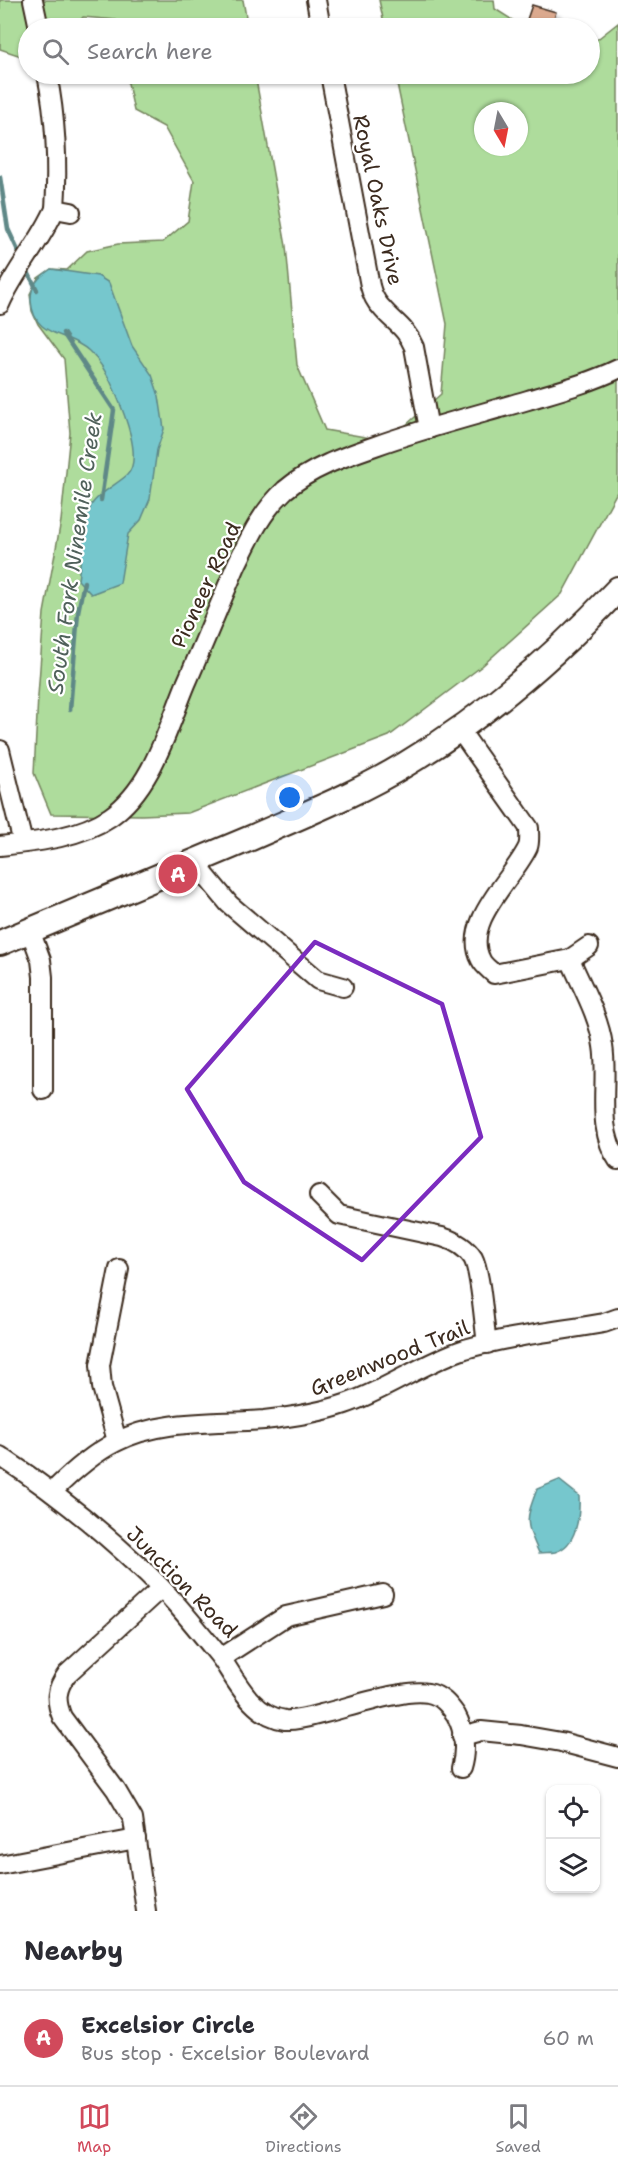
<!DOCTYPE html>
<meta charset="utf-8">
<style>
:root{--surface:#fff;--page:#f7f7f7;--text:#2b2b33;--muted:#7c7c81;--line:#e1e1e2;--accent:#d1495b}
body{margin:0;font-family:"Shantell Sans",sans-serif;background:var(--page);color:var(--text)}
.controls{position:absolute;right:18px;bottom:18px;display:grid;overflow:hidden;border-radius:12px;box-shadow:0 2px 4px #0004}
.controls button{width:54px;height:54px;display:grid;place-items:center;padding:0;border:0;border-bottom:2px solid var(--line);background:var(--surface);color:var(--text);font:30px sans-serif}
.compass{position:absolute;left:474px;top:102px;width:54px;height:54px;border-radius:50%;background:var(--surface);box-shadow:0 2px 4px #0004;rotate:170deg}
.you{position:absolute;left:290px;top:798px;width:21px;height:21px;margin:-15px;border:4px solid #fff;border-radius:50%;background:#1a73e8;box-shadow:0 0 0 9px #1a73e833}
.badge{display:grid;place-items:center;width:39px;height:39px;border-radius:50%;background:var(--accent);color:#fff;font-size:20px;font-weight:700}
.pin{position:absolute;translate:-50% -50%;border:3px solid #fff;box-shadow:0 2px 6px #0006}
.list{margin:0;padding:0;list-style:none}
h2{display:flex;justify-content:space-between;align-items:center;height:78px;margin:0;padding:0 24px;font-size:26px}
h2 small{font-size:20px;font-weight:400;color:var(--muted)}
.list li{display:grid;grid-template-columns:39px 1fr auto;gap:18px;align-items:center;box-sizing:border-box;height:96px;padding:0 24px;border-top:2px solid var(--line)}
.list b{display:block;font-size:22px;white-space:nowrap}
.list p{margin:0;font-size:20px;white-space:nowrap;color:var(--muted)}
.list em{font-size:20px;font-style:normal;color:var(--muted)}
.icon{flex:none;width:33px;height:33px;fill:none;stroke:currentColor;stroke-width:2;stroke-linecap:round;stroke-linejoin:round}
.map{position:relative;flex:none;width:618px;height:1911px;overflow:hidden}
.search{position:absolute;background:var(--surface);box-shadow:0 2px 4px #0004;left:18px;right:18px;top:18px;height:66px;display:flex;align-items:center;gap:15px;box-sizing:border-box;padding:0 21px;border-radius:33px;color:var(--muted);font-size:22px}
.sheet{height:174px;background:var(--surface)}
nav{display:flex;justify-content:space-around;align-items:center;box-sizing:border-box;height:84px;border-top:2px solid var(--line);background:var(--surface);font-size:16px;color:var(--muted)}
nav a{display:grid;justify-items:center;gap:3px}
nav .on{color:var(--accent)}
.map>svg:first-child{display:block}
.green{fill:#aedc9c;stroke:#74835d;stroke-width:1.5;fill-rule:evenodd}
.water{fill:#76c7cd;stroke:#5e8887;stroke-width:1.5}
.lines{fill:none;stroke-linecap:round;stroke-linejoin:round}
.stream{stroke:#5e8887;stroke-width:4.5}
.building{fill:#dba98e;stroke:#3b2a1e;stroke-width:1.5;filter:url(#shadow)}
.minor-casing{stroke:#3b2a1e;stroke-width:22}
.major-casing{stroke:#3b2a1e;stroke-width:28}
.minor{stroke:#fff;stroke-width:18}
.major{stroke:#fff;stroke-width:24}
.marked{fill:none;stroke:#7b2cbf;stroke-width:4.5;stroke-linejoin:round}
.labels{text-anchor:middle;stroke-width:4.5;stroke-linejoin:round;paint-order:stroke}
.street-label{font-size:21px;fill:#3b2a1e;stroke:#fff}
.water-label{font-size:22px;font-style:italic;fill:#50615b;stroke:#fff}
</style>
<div class="map">
<svg width="618" height="1911" viewBox="0 0 618 1911">
<defs>
<filter id="shadow"><feDropShadow dx="5.5" dy="5.5" stdDeviation="1.5" flood-color="#0004"/></filter>
</defs>
<rect width="100%" height="100%" fill="#fff"/>
<filter id="ink" filterUnits="userSpaceOnUse"><feTurbulence type="fractalNoise" baseFrequency=".0167" numOctaves="2"/><feDisplacementMap in="SourceGraphic" scale="12" xChannelSelector="R" yChannelSelector="G"/><feConvolveMatrix kernelMatrix="1 2 1 2 8 2 1 2 1" color-interpolation-filters="sRGB"/></filter>
<g filter="url(#ink)">
<g class="green">
<path d="M0 0H243L248 28H117L116 20 83 17 74 28H28V53L21 56 0 49Z"/>
<path d="M379 0H494L495 9 525 28H385Z"/>
<path d="M618 23V490L562 594 482 666 389 736 188 813 142 815 51 814 34 773 38 696 44 613 61 521 70 433 64 359 38 324 32 311 30 294 38 278 51 269 67 270 87 251 118 244 163 242 188 221 194 181 164 127 134 111 126 74H255L286 246 297 365 325 430 388 441 441 394 447 324 395 74H590V45ZM483 111H519V147H483Z"/>
</g>
<g class="water">
<path d="M51 269 98 276 109 283 132 346 152 375 159 396 164 429 157 450 150 499 141 520 128 534 120 583 91 594 78 580C80 567 85 513 92 504 100 492 116 485 127 475 144 458 122 408 114 389 108 375 100 361 89 351 68 331 34 339 31 301 30 285 39 277 51 269Z"/>
<path d="M559 1480 579 1496C580 1515 577 1546 555 1552 550 1553 544 1552 539 1553 525 1521 525 1522 537 1489Z"/>
</g>
<g class="lines">
<g class="stream">
<path d="M0 177 8 229 21 257"/>
<path d="M26 268 37 290"/>
<path d="M63 333 114 410 101 500"/>
<path d="M70 710 78 612 84 582"/>
</g>
</g>
<path class="building" d="M532 5 556 12 554 19 576 26 575 28H524Z"/>
<g class="lines">
<defs>
<g id="minor">
<path d="M33 0 39 28"/>
<path d="M316 0 321 28"/>
<path d="M47 74C56 119 58 163 55 209L71 212"/>
<path d="M330 74 370 286C372 294 375 301 381 307 394 323 405 326 414 347L429 429"/>
<path d="M0 304C15 270 40 243 55 209"/>
<path d="M459 729 529 828C529 834 530 842 528 847 514 878 461 922 481 960 483 965 490 970 494 974L570 959 589 946"/>
<path d="M0 750 23 843"/>
<path d="M0 846C36 842 79 838 110 817 152 788 167 730 186 684 203 645 219 606 236 566 249 539 262 511 285 490 311 468 343 457 375 446 425 428 477 415 528 400 558 391 589 383 618 369"/>
<path d="M198 860 205 875 229 904 318 980 343 987"/>
<path d="M30 930 41 960 43 977V1090"/>
<path d="M570 959C582 987 599 1016 603 1046 609 1082 595 1128 618 1160"/>
<path d="M319 1195 339 1215 442 1237C455 1241 466 1247 473 1258 481 1273 484 1325 487 1344"/>
<path d="M117 1441 102 1387 100 1365 119 1269"/>
<path d="M0 1456C49 1488 95 1525 138 1565 169 1593 195 1626 221 1658L286 1616 383 1594"/>
<path d="M52 1492C71 1473 92 1454 116 1442 161 1419 215 1424 264 1420 291 1417 319 1413 345 1404 387 1390 422 1363 465 1349 509 1336 558 1331 604 1323L618 1318"/>
<path d="M221 1658C237 1682 253 1716 285 1720 296 1721 310 1717 321 1714 347 1708 405 1688 428 1693 441 1695 449 1705 456 1715 465 1731 466 1752 461 1768"/>
<path d="M462 1736 481 1731 521 1735 561 1742 618 1757"/>
<path d="M0 1865 136 1839"/>
<path d="M146 1911 133 1819 116 1790 62 1717C55 1700 56 1689 67 1674L161 1588"/>
</g>
<path id="major" d="M0 943C84 908 167 873 251 838 303 815 357 794 406 764 485 717 555 656 618 589"/>
</defs>
<use href="#minor" class="minor-casing"/>
<use href="#major" class="major-casing"/>
<use href="#minor" class="minor"/>
<use href="#major" class="major"/>
</g>
</g>
<path class="marked" d="M315 942 442 1004 481 1137 362 1260 244 1182 187 1089Z"/>
<g class="labels">
<g class="street-label">
<text transform="translate(378 200) rotate(78)" y="7">Royal Oaks Drive</text>
<text transform="translate(206 585) rotate(-65)" y="7">Pioneer Road</text>
<text transform="translate(390 1358) rotate(-22)" y="7">Greenwood Trail</text>
<text transform="translate(182 1582) rotate(45)" y="7">Junction Road</text>
</g>
<g class="water-label">
<text transform="translate(74 553) rotate(-82)" y="8">South Fork Ninemile Creek</text>
</g>
</g>
</svg>
<div class="controls">
<button><svg class="icon" aria-label="locate" viewBox="0 0 24 24"><circle cx="12" cy="12" r="6"/><path d="M12 2v4M12 18v4M2 12h4M18 12h4"/></svg></button>
<button><svg class="icon" aria-label="layers" viewBox="0 0 24 24"><path d="M12 4l9 5-9 5-9-5zM3 14l9 5 9-5"/></svg></button>
</div>
<svg class="compass" viewBox="-18 -18 36 36"><path d="M0-13l5 13h-10z" fill="#e53935"/><path d="M0 13l5-13h-10z" fill="#7c7c81"/></svg>
<div class="you"></div>
<div class="pin badge" style="left:178px;top:874px">A</div>
<div class="search"><svg class="icon" aria-label="search" viewBox="0 0 24 24"><circle cx="10" cy="10" r="6"/><path d="M15 15l6 6"/></svg>Search here</div>
</div>
<section class="sheet">
<h2>Nearby<small></small></h2>
<ul class="list">
<li><span class="badge">A</span><div><b>Excelsior Circle</b><p>Bus stop · Excelsior Boulevard</p></div><em>60 m</em></li>
</ul>
</section>
<nav>
<a class="on"><svg class="icon" aria-label="map" viewBox="0 0 24 24"><path d="M3 6l6-2 6 2 6-2v14l-6 2-6-2-6 2zM9 4v14M15 6v14"/></svg>Map</a>
<a><svg class="icon" aria-label="directions" viewBox="0 0 24 24"><path d="M12 3l9 9-9 9-9-9zM9 14v-3h6M13 9l2 2-2 2"/></svg>Directions</a>
<a><svg class="icon" aria-label="saved" viewBox="0 0 24 24"><path d="M7 4h10v16l-5-4-5 4z"/></svg>Saved</a>
</nav>
